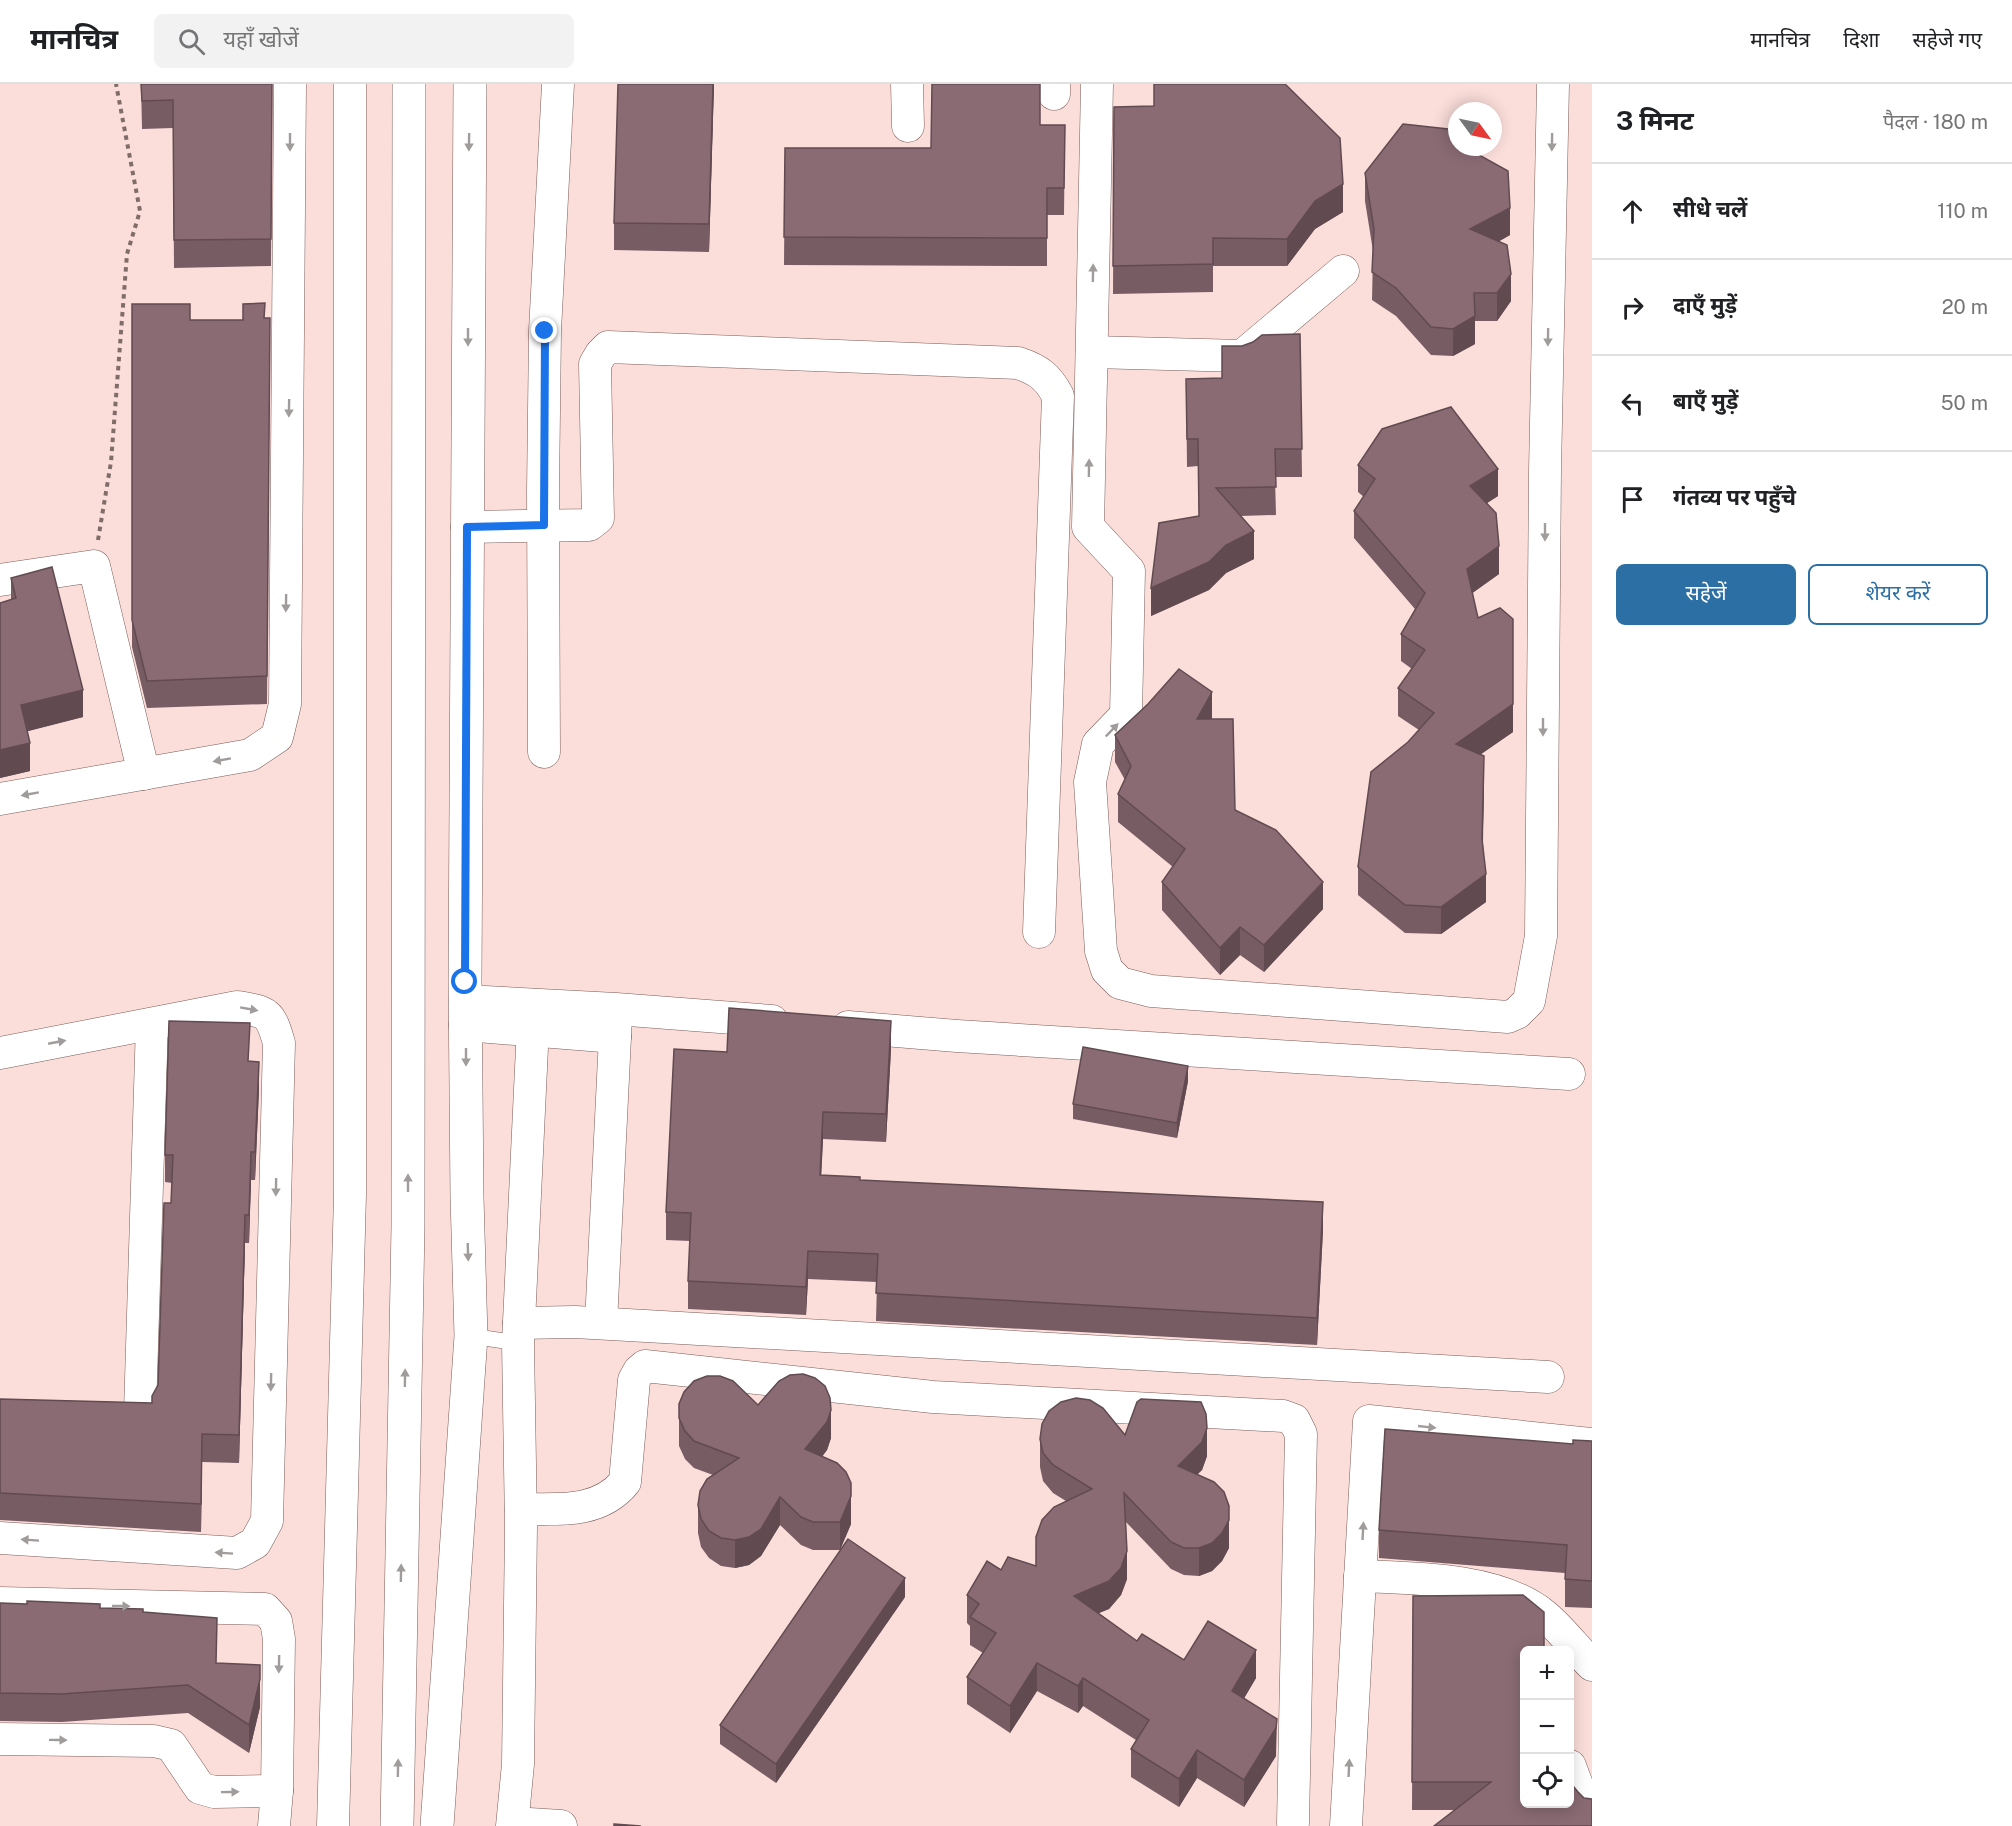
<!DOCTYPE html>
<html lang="hi">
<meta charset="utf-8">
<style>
:root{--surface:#fff;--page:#f2f2f2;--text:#202124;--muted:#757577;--line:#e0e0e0;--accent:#2c6fa4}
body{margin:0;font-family:"Public Sans","Noto Sans Devanagari",sans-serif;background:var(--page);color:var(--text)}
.controls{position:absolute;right:18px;bottom:18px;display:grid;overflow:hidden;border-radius:9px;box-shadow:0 3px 15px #0003}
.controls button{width:54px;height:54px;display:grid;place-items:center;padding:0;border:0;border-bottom:2px solid var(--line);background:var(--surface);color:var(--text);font:30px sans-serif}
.compass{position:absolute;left:1448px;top:18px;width:54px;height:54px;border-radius:50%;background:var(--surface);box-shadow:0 3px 15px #0003;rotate:123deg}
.stop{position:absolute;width:18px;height:18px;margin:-14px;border:4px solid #1a73e8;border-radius:50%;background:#fff}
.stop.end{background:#1a73e8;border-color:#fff;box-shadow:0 2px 6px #0008}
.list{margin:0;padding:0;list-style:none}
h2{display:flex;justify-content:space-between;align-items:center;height:78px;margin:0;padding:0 24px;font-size:26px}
h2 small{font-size:20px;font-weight:400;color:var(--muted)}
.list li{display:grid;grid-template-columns:39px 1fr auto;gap:18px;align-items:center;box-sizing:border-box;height:96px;padding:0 24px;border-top:2px solid var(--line)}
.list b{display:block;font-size:22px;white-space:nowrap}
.list em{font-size:20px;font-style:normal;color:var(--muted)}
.actions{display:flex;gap:12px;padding:18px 24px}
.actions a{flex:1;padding:14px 0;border:2px solid var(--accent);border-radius:9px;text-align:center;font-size:21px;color:var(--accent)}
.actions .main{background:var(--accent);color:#fff}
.icon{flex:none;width:33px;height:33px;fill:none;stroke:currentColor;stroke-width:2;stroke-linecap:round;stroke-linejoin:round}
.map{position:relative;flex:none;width:1592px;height:1742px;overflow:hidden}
header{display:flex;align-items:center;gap:36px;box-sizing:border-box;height:84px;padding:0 30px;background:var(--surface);border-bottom:2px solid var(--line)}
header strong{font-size:28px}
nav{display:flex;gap:33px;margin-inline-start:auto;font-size:21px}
.search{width:420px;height:54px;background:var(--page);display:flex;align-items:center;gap:15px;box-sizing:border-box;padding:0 21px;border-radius:9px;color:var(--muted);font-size:22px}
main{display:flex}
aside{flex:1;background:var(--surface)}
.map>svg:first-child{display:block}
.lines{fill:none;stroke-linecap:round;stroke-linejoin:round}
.service-casing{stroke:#7a5b57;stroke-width:16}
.minor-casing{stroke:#7a5b57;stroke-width:33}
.tertiary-casing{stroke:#7a5b57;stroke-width:34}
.path{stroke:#806d6a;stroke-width:4;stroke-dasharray:4.5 4.5;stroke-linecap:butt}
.service{stroke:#fff;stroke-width:15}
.minor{stroke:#fff;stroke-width:32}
.tertiary{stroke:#fff;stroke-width:33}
.wall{fill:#775c64}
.shaded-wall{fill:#614b51}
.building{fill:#8a6b74;stroke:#614b51;stroke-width:1.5}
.oneway{fill:#a19c9c}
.route{stroke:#1a73e8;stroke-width:8}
</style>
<header>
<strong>मानचित्र</strong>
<div class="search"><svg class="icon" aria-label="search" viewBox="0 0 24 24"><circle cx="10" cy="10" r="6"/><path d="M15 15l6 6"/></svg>यहाँ खोजें</div>
<nav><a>मानचित्र</a><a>दिशा</a><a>सहेजे गए</a></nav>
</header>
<main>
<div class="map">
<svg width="1592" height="1742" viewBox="0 0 1592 1742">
<rect width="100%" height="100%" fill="#fbdeda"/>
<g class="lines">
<defs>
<path id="service" d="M471 1252 518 1259"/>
<g id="minor">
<path d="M907 0 908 42"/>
<path d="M1054 0V10"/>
<path d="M1097 0 1088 443 1129 487 1126 631 1098 660 1090 698 1101 867 1107 886 1120 899 1151 907 1508 933 1517 929 1529 917 1541 852 1545 387 1553 0"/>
<path d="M1092 268 1242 272 1343 187"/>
<path d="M467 443 589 441 598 434 595 280 601 270 608 263 1018 279C1039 286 1048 293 1058 312L1039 848"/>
<path d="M0 496 94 482 144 690"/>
<path d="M544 668 543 407 545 247 558 0"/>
<path d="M0 715 250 671 277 653 285 620 290 0"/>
<path d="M465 917 616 925 772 937"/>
<path d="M465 941 615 953 616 932"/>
<path d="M848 943 957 952 1569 990"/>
<path d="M0 969 237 923C268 928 270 928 279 959L267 1437 255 1459 237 1469 0 1454"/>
<path d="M519 1239 575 1238 1548 1293"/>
<path d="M601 1239 615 953"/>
<path d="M140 1328 152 940"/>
<path d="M521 1425C558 1425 599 1430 625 1398L634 1296 639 1287 645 1282 933 1313 1283 1332 1294 1336 1301 1350 1293 1739"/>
<path d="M1360 1492C1416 1494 1499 1494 1544 1531 1561 1545 1576 1565 1592 1581"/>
<path d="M0 1519 265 1525 276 1537 279 1555 277 1707 274 1742"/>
<path d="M0 1655 154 1657 171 1661 200 1704 214 1708 277 1707"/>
<path d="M1570 1682 1580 1709 1592 1725"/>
<path d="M513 1739 561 1742"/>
<path d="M333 1742 350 1110V0"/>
<path d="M512 1742 518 1680 521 1442 518 1259 534 921"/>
<path d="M1346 1742 1369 1337 1592 1360"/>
</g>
<g id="tertiary">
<path d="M397 1742 408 1142 409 0"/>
<path d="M437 1742 471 1252 467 1113 465 898 470 0"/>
</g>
</defs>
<use href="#service" class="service-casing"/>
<use href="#minor" class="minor-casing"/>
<use href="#tertiary" class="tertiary-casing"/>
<path class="path" d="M98 456 111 378 127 170 140 127 116 0"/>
<use href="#service" class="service"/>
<use href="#minor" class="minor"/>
<use href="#tertiary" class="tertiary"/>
</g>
<g class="wall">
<path d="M141 0H272L271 182 174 184 173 44 142 45Z"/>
<path d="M714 0 709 168 614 166V139Z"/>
<path d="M1114 23 1343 128 1315 145 1287 182H1213V208L1113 210Z"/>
<path d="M1040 41H1065L1064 131H1047V182L784 181 785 64H931Z"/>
<path d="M1365 89 1510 151 1498 158 1511 217 1497 237H1475V260L1453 272 1431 271 1396 232 1372 216 1373 167 1365 117Z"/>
<path d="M132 220 190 236H243L270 234 267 620 147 624 132 563Z"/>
<path d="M1300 250 1302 393H1275L1276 431 1240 432 1254 475 1226 489 1209 506 1151 532 1199 432 1198 382 1187 383 1186 295 1222 294 1242 262Z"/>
<path d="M1358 381 1498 412 1487 419 1499 490 1472 509 1478 534 1513 648 1480 671 1484 700 1483 760 1486 818 1441 850 1405 849 1358 811V783L1408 658 1419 646 1398 632V604L1412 585 1401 577V550L1415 525 1354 454V427L1364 413 1358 408Z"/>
<path d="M11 494 83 633 27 647 30 687 0 694V519L11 516Z"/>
<path d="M1212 635 1235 726 1323 825 1264 888 1240 871 1220 891 1162 826V798L1173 783 1118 738V710L1125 696 1115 678V651Z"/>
<path d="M891 965 886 1058 823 1055 821 1091 860 1096 1323 1146 1317 1261 876 1237 877 1198 808 1195 806 1231 688 1225V1197L690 1157 666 1156V1128L727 968Z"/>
<path d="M249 977 259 1005 255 1096H251L249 1159H245L239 1379 202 1378 201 1448 0 1436V1315L152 1319 158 1301 171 1119 172 1099 165 1098V1071Z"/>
<path d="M1188 997 1177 1054 1073 1035V1020Z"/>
<path d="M679 1320 758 1321 831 1354 827 1366 822 1373 851 1440 840 1466H813L801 1461 780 1441 761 1472 749 1481 735 1484 721 1482 709 1474 701 1463 698 1449V1421L713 1391 694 1384 685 1375 679 1362Z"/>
<path d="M1125 1351 1207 1372 1202 1386 1197 1390 1229 1450V1464L1222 1477 1212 1487 1199 1492 1184 1491 1171 1485 1126 1438 1127 1495 1121 1511 1109 1525 1099 1529 1137 1557 1184 1576 1256 1594 1244 1614 1276 1672 1244 1723 1197 1694 1179 1723 1131 1693V1665L1136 1656 1083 1622 1078 1629 1037 1607 1010 1649 967 1620V1593L983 1569 970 1561V1542L967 1539V1511L1001 1486 1036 1482V1453L1066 1417 1053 1409 1043 1397 1040 1383V1355Z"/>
<path d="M1592 1357V1524L1565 1523V1489L1379 1474V1446Z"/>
<path d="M1413 1512 1524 1719 1455 1726H1412Z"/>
<path d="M905 1513 776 1699 720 1660V1641Z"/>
<path d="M0 1519 143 1528 216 1579 260 1623 249 1669 188 1629 62 1638 0 1637Z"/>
</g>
<g class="shaded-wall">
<path d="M713 0H714L709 168V140Z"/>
<path d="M1343 100V128L1315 145 1287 182V155L1315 117Z"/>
<path d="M1510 124V151L1470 173V145Z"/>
<path d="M1511 190V217L1497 237V209Z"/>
<path d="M1475 232V260L1453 272V245Z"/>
<path d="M1498 385V412L1470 430V402Z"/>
<path d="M1254 447V475L1226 489 1209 506 1151 532V504L1226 461Z"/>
<path d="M1499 462V490L1467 513V485Z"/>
<path d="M83 606V633L21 649V621Z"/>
<path d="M1212 608V636L1197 635Z"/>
<path d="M1513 620V648L1456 687V660Z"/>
<path d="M30 659V687L0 694V666Z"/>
<path d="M1484 672V700L1482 783V755Z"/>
<path d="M1486 790V818L1441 850V823Z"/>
<path d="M1323 798V825L1264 888V861Z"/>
<path d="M1240 843V871L1220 891V864Z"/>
<path d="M891 937V965L886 1058V1030Z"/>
<path d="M259 978V1005L255 1096V1068Z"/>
<path d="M1188 982V997L1177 1054V1039Z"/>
<path d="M823 1028V1055L820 1118V1091Z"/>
<path d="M251 1068V1096L249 1159V1131Z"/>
<path d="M1323 1118V1146L1317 1261V1234Z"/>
<path d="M245 1131V1159L239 1379V1351Z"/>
<path d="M808 1167V1195L806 1231V1203Z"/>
<path d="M831 1326V1354L827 1366 805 1393V1365Z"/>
<path d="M1207 1344V1372L1202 1386 1178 1410V1382Z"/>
<path d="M202 1350V1378L201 1448V1420Z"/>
<path d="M851 1399V1440L840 1466V1438Z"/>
<path d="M780 1413V1441L761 1472 749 1481 735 1484V1456Z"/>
<path d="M1229 1422V1464L1222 1477 1212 1487 1199 1492V1464Z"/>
<path d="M1127 1467V1495L1121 1511 1109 1525 1074 1539V1512Z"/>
<path d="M905 1494V1513L776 1699V1680Z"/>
<path d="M1256 1566V1594L1232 1635V1607Z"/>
<path d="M1037 1579V1607L1010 1649V1622Z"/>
<path d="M260 1581V1623L249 1669V1641Z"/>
<path d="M1083 1594V1622L1078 1629V1602Z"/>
<path d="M1277 1635 1276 1672 1244 1723V1696Z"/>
<path d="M1197 1666V1694L1179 1723V1695Z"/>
</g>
<g class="building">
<path d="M141 0H272L271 155 174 156 173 16 142 17Z"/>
<path d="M618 0H713L709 140 614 139Z"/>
<path d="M932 0H1040V41H1065L1064 104H1047V154L784 153 785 64H931Z"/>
<path d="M1154 0H1285L1340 54 1343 100 1315 117 1287 155 1213 154V180L1113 182 1114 23 1154 22Z"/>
<path d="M1403 40 1457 46V63H1475L1479 71 1508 87 1510 124 1470 145 1507 161 1511 190 1497 209H1474L1475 232 1453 245 1431 243 1396 204 1372 188 1374 145 1365 89Z"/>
<path d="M265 219 264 234H270L267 592 147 597 132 536V220H190V236H243V220Z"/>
<path d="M1300 250 1302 365H1275L1276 403 1216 404 1254 447 1226 461 1209 478 1151 504 1159 439 1199 432 1198 355H1187L1186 295 1222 294V262H1242L1253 258 1262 251Z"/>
<path d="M1451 323 1498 385 1470 402 1496 429 1499 462 1467 485 1478 534 1500 524 1513 535V620L1456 660 1484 672 1482 755 1486 790 1441 823 1405 821 1358 783 1371 688 1408 658 1434 629 1398 604 1425 566 1401 550 1425 509 1354 427 1375 395 1358 381 1382 345Z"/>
<path d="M52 483 83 606 21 621 30 659 0 666V519L16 514 11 494Z"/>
<path d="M1179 585 1212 608 1197 635H1233L1235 726 1276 746 1323 798 1264 861 1240 843 1220 864 1162 798 1185 765 1118 710 1131 682 1115 651 1148 620Z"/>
<path d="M729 924 891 937 886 1030 823 1028 820 1091 860 1093V1096L1323 1118 1317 1234 876 1209 878 1170 808 1167 806 1203 688 1197 691 1129 666 1128 674 965 727 968Z"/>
<path d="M169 937 250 939 248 977 259 978 255 1068H251L249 1131H245L239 1351 202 1350 201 1420 0 1409V1315L152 1319V1312L158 1301 164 1119H171L173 1071H165Z"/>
<path d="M1083 963 1188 982 1177 1039 1073 1020Z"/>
<path d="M803 1290 815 1294 825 1302 830 1314 831 1326 827 1338 805 1365 837 1379 846 1388 851 1399V1412L840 1438H813L801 1433 780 1413 761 1445 749 1453 735 1456 721 1454 709 1447 701 1435 698 1421 700 1407 707 1395 739 1374 694 1357 685 1347 679 1334V1320L684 1308 694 1297 707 1292H720L733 1297 758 1321 779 1297 790 1291Z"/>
<path d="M1076 1314 1090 1316 1103 1324 1125 1351 1137 1318 1141 1315 1201 1318 1206 1330 1207 1344 1202 1358 1178 1382 1214 1398 1224 1408 1229 1422V1436L1222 1449 1212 1459 1199 1464H1184L1171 1458 1124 1409 1127 1467 1121 1484 1109 1497 1074 1512 1137 1557 1142 1550 1184 1576 1208 1537 1256 1566 1232 1607 1277 1635 1276 1644 1244 1696 1197 1666 1179 1695 1131 1665 1149 1636 1083 1594 1078 1602 1037 1579 1010 1622 967 1593 996 1549 970 1533 979 1520 967 1511 987 1477 1001 1486 1008 1473 1036 1482V1453L1042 1436 1054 1423 1092 1405 1053 1381 1043 1369 1040 1355 1042 1340 1049 1327 1061 1318Z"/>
<path d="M1385 1345 1573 1360V1356L1592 1357V1497L1565 1495 1567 1461 1379 1446Z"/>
<path d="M848 1455 905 1494 776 1680 720 1641Z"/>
<path d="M1523 1511 1544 1528V1566H1524V1719H1569V1697L1578 1708 1584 1714 1592 1715V1742H1434L1491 1698H1412L1413 1512Z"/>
<path d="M27 1517 100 1520V1524L143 1525V1528L217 1534 216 1579 260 1581V1595L249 1641 188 1601 62 1610 0 1609V1519L27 1520Z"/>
<path d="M614 1740 641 1742H614Z"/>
</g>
<defs><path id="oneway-solid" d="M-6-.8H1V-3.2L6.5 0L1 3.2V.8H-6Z" transform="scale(1.5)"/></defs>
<g class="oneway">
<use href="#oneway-solid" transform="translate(290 58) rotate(90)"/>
<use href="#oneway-solid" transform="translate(469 58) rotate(91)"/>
<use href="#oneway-solid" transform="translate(1552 58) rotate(91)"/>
<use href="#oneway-solid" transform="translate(1093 189) rotate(-89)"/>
<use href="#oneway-solid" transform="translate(468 253) rotate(90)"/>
<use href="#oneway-solid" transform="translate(1548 253) rotate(91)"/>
<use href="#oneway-solid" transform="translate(289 324) rotate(91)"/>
<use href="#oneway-solid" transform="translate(1089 384) rotate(-89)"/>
<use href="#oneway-solid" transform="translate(1545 448) rotate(90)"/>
<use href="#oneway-solid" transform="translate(286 519) rotate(91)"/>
<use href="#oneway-solid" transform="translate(1543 643) rotate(90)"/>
<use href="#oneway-solid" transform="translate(1112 646) rotate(-46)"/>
<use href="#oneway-solid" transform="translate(222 676) rotate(170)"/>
<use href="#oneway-solid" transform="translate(30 710) rotate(170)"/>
<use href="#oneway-solid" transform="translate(249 925) rotate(10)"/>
<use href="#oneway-solid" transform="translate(57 958) rotate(-11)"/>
<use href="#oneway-solid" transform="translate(466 973) rotate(90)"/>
<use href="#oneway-solid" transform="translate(408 1099) rotate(-90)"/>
<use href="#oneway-solid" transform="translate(276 1103) rotate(91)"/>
<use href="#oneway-solid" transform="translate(468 1168) rotate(88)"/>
<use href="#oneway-solid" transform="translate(405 1294) rotate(-89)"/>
<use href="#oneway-solid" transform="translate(271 1298) rotate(91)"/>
<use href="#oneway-solid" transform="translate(1427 1343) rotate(6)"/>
<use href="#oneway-solid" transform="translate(1363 1447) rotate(-87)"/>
<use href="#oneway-solid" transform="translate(30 1456) rotate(-176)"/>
<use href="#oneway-solid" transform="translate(224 1469) rotate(-176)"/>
<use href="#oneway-solid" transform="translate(401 1489) rotate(-89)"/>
<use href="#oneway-solid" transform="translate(121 1522) rotate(1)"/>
<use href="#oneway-solid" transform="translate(279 1580) rotate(91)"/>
<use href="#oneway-solid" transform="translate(58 1656) rotate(1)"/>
<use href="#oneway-solid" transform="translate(398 1684) rotate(-89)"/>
<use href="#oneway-solid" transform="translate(1349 1684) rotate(-87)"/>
<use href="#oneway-solid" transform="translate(230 1708) rotate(-1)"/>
</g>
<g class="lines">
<path class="route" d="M465 898 467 443 544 441 545 247"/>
</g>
</svg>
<div class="controls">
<button>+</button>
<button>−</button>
<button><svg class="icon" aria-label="locate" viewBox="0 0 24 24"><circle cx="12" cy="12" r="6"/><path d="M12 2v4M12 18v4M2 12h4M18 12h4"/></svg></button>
</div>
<svg class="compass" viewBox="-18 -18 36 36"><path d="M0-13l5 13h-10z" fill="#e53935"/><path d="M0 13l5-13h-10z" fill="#757577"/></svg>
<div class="stop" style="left:465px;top:898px"></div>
<div class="stop end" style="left:545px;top:247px"></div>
</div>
<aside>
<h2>3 मिनट<small>पैदल · 180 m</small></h2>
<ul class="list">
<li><svg class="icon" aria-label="ahead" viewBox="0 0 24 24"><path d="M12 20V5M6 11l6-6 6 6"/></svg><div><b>सीधे चलें</b></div><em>110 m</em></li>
<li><svg class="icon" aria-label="right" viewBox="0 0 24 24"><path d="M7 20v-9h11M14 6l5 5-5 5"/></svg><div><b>दाएँ मुड़ें</b></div><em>20 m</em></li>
<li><svg class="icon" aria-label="left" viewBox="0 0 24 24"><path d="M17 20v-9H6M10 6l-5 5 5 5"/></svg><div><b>बाएँ मुड़ें</b></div><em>50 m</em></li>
<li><svg class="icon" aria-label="arrive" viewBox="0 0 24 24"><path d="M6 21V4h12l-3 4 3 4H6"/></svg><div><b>गंतव्य पर पहुँचे</b></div></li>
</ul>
<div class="actions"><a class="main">सहेजें</a><a>शेयर करें</a></div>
</aside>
</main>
